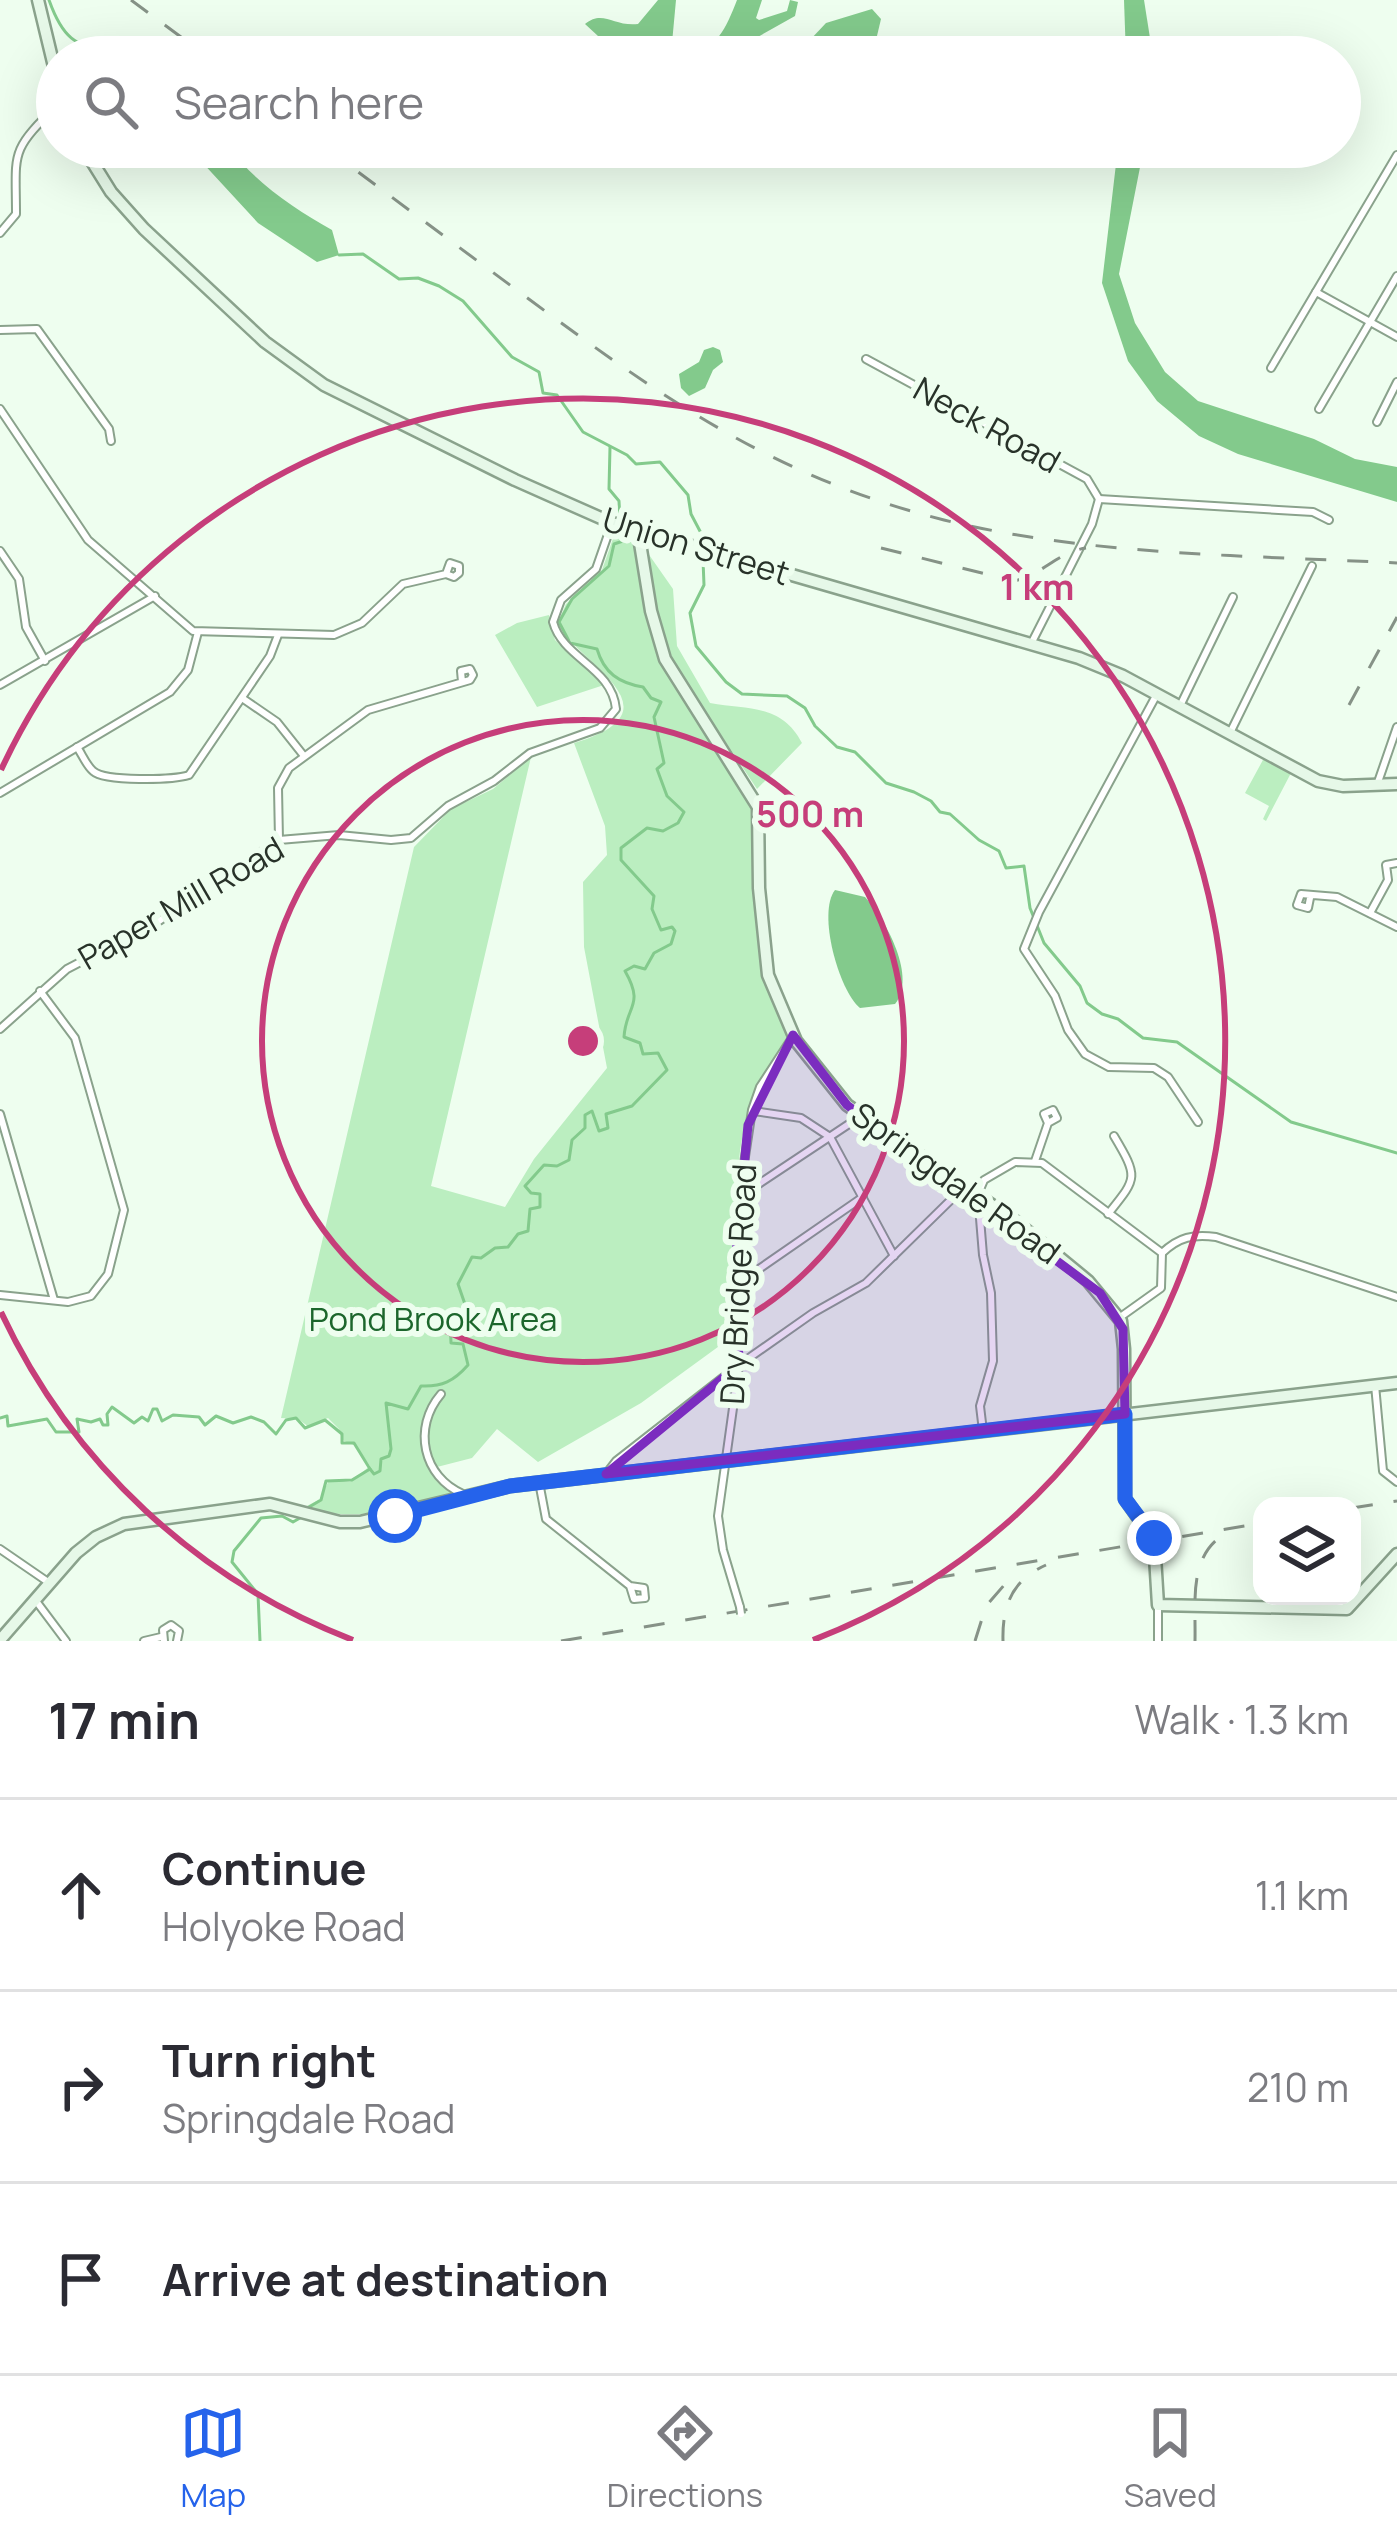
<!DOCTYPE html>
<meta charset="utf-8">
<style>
:root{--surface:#fff;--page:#f7f7f7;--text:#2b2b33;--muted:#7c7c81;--line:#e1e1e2;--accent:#2563eb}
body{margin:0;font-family:Manrope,sans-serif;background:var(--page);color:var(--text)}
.controls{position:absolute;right:36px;bottom:36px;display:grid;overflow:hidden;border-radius:24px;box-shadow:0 12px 48px #0002}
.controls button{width:108px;height:108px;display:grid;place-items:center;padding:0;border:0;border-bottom:3px solid var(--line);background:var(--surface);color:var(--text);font:60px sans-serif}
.stop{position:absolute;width:36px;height:36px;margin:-27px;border:9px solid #2563eb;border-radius:50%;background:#fff}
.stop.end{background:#2563eb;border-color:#fff;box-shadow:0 3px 12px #0008}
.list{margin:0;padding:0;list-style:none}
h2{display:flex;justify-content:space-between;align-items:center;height:156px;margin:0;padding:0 48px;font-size:51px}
h2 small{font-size:39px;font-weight:400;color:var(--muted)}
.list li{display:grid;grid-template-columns:78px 1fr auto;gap:36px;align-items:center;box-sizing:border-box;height:192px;padding:0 48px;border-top:3px solid var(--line)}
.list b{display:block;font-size:45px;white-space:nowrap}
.list p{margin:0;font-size:39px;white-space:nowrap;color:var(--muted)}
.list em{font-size:39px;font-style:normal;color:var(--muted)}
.icon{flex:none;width:66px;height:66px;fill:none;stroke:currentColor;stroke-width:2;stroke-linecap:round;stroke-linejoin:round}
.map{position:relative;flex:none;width:1397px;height:1641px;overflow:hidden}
.search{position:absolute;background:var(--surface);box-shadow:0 12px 48px #0002;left:36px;right:36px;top:36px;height:132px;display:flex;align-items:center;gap:30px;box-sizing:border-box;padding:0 42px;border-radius:66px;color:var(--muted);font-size:45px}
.sheet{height:732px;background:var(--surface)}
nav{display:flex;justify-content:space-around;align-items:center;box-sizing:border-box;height:168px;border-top:3px solid var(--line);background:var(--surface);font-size:33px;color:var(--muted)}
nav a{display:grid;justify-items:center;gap:6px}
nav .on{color:var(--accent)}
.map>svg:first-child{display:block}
.green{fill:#bbeec0}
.water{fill:#83ca8c}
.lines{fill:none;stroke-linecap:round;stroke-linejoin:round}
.stream{stroke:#83ca8c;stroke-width:3}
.street-casing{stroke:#8aa28c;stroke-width:10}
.secondary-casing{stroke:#8aa28c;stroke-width:15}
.street{stroke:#fff;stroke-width:6}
.secondary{stroke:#e6f8e8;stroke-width:10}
.rail{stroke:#869287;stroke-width:3;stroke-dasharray:21 21;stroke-linecap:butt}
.street-bridge-casing{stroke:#8aa28c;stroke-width:10;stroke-linecap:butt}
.street-bridge{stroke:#fff;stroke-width:6}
.route{stroke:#2563eb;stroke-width:15}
.marked{fill:#7b2cbf;fill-opacity:0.2;stroke:#7b2cbf;stroke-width:9;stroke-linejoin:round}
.ring{fill:none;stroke:#c63e7a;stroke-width:6}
.labels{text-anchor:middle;stroke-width:12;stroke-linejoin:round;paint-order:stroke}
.street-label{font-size:33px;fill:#283229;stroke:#eefeef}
.park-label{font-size:33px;fill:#1c662c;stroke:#eefeef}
.centre{fill:#c63e7a;stroke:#eefeef;stroke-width:6}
.ring-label{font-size:36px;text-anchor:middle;font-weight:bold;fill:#c63e7a;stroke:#eefeef;stroke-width:12;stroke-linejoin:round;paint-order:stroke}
</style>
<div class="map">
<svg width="1397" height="1641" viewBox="0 0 1397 1641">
<rect width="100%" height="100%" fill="#eefeef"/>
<g class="green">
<path d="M616 530 632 534 651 628 667 674 753 804 754 885 764 977 790 1037C735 1111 738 1154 735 1242 733 1279 728 1298 733 1336L641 1403 538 1462 497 1429 472 1458 437 1467 460 1493C406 1506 360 1525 305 1507L320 1499 329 1480 350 1482 370 1466 356 1446 342 1440 339 1429 328 1418 309 1427 298 1419 281 1418 414 847 451 809 493 789 531 757 431 1186 505 1207 534 1159 607 1068 584 947 583 882 607 855 605 826 574 743C690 708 567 661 559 620L566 604 602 570Z"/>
<path d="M645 549 673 589 677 646 710 703C749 710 782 704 802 743L757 789 675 666 661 627Z"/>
<path d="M549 615 555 640 604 685 537 707 495 635 517 623Z"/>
<path d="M1264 758 1291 773 1266 821 1263 819 1269 806 1245 793Z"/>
</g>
<g class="water">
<path d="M658 0H676L672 43 686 55C717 50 726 28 737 0H762L756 18 759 20 787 11 790 0 798 2 795 16 740 47 730 57H627L611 48 585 24C603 9 614 27 638 24Z"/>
<path d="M1124 0H1144L1153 57H1126Z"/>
<path d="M872 9 881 19 872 57H794L826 23Z"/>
<path d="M188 147H229C254 182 295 209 332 230L339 255 317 262 258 223Z"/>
<path d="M1118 147H1144L1119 274 1135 323 1165 372 1198 401 1314 439 1355 459 1397 467V502L1238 454 1199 436 1157 401 1128 361 1102 283Z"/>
<path d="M713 347 720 350 723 362 713 370 705 388 689 396 681 388 679 374 699 362 704 350Z"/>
<path d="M835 890 865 897C886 920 917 977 895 1004L860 1008C839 991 817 913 835 890Z"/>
</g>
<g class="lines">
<g class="stream">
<path d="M49 0C65 45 78 44 120 57"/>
<path d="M339 255 363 254 399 279 418 278 439 286 463 301 512 357 539 372 543 393 557 395 583 432 627 455 636 464 660 462 688 495 691 514 702 535 704 585 690 613 696 646 726 682 742 694 787 696 805 708 815 726 837 747 855 752 886 783 914 792 931 801 940 812 950 814 979 840 999 851 1006 868 1024 866 1030 908 1044 943 1080 986 1087 1003 1102 1014 1118 1019 1143 1038 1177 1042 1291 1122 1397 1153"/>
<path d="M610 447 609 489 619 501 620 521"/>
<path d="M0 1418 7 1416 8 1426 47 1419 56 1432H79L77 1419 91 1422 100 1419 103 1425H108L107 1414 112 1407 134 1423 142 1417 148 1421 153 1409H157L162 1421 173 1415 199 1417 205 1425 216 1416 233 1423 251 1417 264 1422 276 1434 286 1420 296 1418 305 1428 325 1420 342 1434V1443H354L370 1469"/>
<path d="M304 1510 321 1500 326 1481 352 1480 370 1469 374 1474 380 1471 381 1459 389 1456 391 1449 386 1403 408 1409 421 1386C442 1387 454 1381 468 1365L463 1344 451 1343 450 1317 464 1318 468 1313 458 1284 472 1257 481 1258 495 1248 508 1247 518 1234 528 1231 530 1209 540 1207V1194L531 1193 525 1186 544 1165 557 1166 569 1160 572 1140 585 1128V1115L592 1111 599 1131 608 1128 606 1114 632 1106 667 1070 658 1053 643 1054 640 1043 624 1037C626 1005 645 1006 625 971L634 966 645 969 654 953 671 944 675 931 672 927 661 930 652 909 654 896 621 860V848L647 828 663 831 678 823 684 812 667 796 657 769 664 763 654 717 661 702 651 698 643 687C619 683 604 673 597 649L570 643 559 622 572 599 609 566 614 544 623 541 621 530"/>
<path d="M260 1641 258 1594 232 1562 234 1551 261 1518 282 1516 293 1522 300 1518"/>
</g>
<defs>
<g id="street">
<path d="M0 233 16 214C16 153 9 151 57 106"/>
<path d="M1316 292 1397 337"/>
<path d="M0 330 37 329 109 429 111 441"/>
<path d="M866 359 1087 479 1099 499"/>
<path d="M1271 368 1397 155"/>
<path d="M0 409 88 540 193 631 334 635 362 623 403 584 446 574 454 577 459 573V566L450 563 446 574"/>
<path d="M1319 409 1397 276"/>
<path d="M1377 422 1397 382"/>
<path d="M1099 499 1313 512 1329 520"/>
<path d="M0 551 19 579 26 627 45 661"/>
<path d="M1032 642 1092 524 1099 499"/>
<path d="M0 685 155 596"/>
<path d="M1157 694 1039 912 1024 949 1055 996 1068 1030 1085 1054 1109 1067 1154 1068 1168 1077 1198 1122"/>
<path d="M242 698 277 722 304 756"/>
<path d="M1180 706 1233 597"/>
<path d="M1230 733 1312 566"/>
<path d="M77 747C82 754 86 765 93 771 105 782 173 780 189 775L270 656 278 635"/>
<path d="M1377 785 1397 727"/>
<path d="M0 793 170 692 188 670 198 632"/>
<path d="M279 840 278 788 289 768 368 710 470 680 473 675 470 669 461 671 462 682"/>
<path d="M1310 898 1308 908 1297 905 1301 894 1337 897 1397 927"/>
<path d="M1370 913 1388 880 1386 865 1397 863"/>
<path d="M0 1029 67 969 159 921 279 840 339 835 391 840 411 838 448 806 494 781 530 753 600 728 616 709C612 667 563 659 553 622L561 600 596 569 612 523"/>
<path d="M754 1111 801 1118 830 1137 894 1256"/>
<path d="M0 1114 54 1300"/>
<path d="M1035 1161 1048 1123 1057 1118 1053 1110 1044 1114 1048 1123"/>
<path d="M739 1197 861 1116"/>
<path d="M1108 1214C1137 1178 1139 1178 1114 1136"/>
<path d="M733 1287 863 1197"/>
<path d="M0 1295 68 1302 91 1296 108 1274 124 1210 75 1038 40 991"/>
<path d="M1119 1318 1161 1288 1162 1253C1179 1237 1193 1234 1216 1237L1397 1297"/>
<path d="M1375 1385 1383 1471 1397 1482"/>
<path d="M441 1394C412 1428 423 1477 463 1494"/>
<path d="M983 1431 980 1406 993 1361 991 1293 983 1255 978 1194 984 1180 1015 1162 1042 1163 1162 1253"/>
<path d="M606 1474 616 1461 739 1365 813 1313 866 1283 965 1186"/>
<path d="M539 1482 546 1519 630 1586 644 1588 645 1598 634 1599 630 1586"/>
<path d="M0 1549 48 1582"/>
<path d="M36 1601 66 1641"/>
<path d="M1158 1605V1641"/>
<path d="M740 1607 723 1550 718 1516 739 1365 732 1296 738 1254 737 1210 752 1110 760 1087 792 1038"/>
<path d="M144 1641 161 1637"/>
<path d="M164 1641 163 1630 171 1625 179 1631 177 1641"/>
</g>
<g id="secondary">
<path d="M38 0 57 79"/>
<path d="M83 147 111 192 144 229 265 342 324 385 515 480 612 523 1079 658 1123 676 1318 781 1343 786 1397 784"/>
<path d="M638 531 651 611 665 659 758 807 759 888 768 975 796 1041 847 1105 1015 1221 1088 1281 1121 1321 1124 1349 1125 1499 1154 1540 1158 1605 1347 1609 1397 1554"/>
<path d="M0 1640 76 1553 96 1537 124 1524 270 1504 340 1522H360L510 1486 1397 1383"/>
</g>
</defs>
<use href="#street" class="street-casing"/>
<use href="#secondary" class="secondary-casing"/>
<use href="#street" class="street"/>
<use href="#secondary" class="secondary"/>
<g class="rail">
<path d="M131 0 208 57"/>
<path d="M325 147C390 196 456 245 522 294 661 397 773 477 944 520 1091 556 1246 555 1397 563"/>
<path d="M881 548 1014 581C1042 575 1058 552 1086 548"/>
<path d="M1349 705 1397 617"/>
<path d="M1352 1508 1397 1501"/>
<path d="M561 1641 1262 1523"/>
<path d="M975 1641 986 1606 1012 1576"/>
<path d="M1003 1641C1002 1606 1012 1580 1046 1565"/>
<path d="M1195 1641C1196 1599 1187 1551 1232 1530"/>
</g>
<defs>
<path id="street-bridge" d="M740 1607 741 1614"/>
</defs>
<use href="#street-bridge" class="street-bridge-casing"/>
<use href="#street-bridge" class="street-bridge"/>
</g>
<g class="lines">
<path class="route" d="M395 1516 510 1486 1125 1414V1499L1154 1538"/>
</g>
<path class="marked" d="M793 1035 847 1105 1100 1293 1123 1329 1125 1414 606 1474 740 1364 732 1296 748 1125Z"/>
<g class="ring">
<circle cx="583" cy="1041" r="321"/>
<path d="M353 1640A642 642 0 0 1 1 1312M1 770A642 642 0 1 1 813 1640"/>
</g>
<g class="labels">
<g class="street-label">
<text transform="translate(987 425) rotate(29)" y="12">Neck Road</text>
<text transform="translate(696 546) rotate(17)" y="12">Union Street</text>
<text transform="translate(181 903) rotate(-30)" y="12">Paper Mill Road</text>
<text transform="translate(956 1183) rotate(36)" y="12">Springdale Road</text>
<text transform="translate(738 1284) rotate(-87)" y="12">Dry Bridge Road</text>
</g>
<g class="park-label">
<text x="433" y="1331">Pond Brook Area</text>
</g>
</g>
<circle cx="583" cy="1041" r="18" class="centre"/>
<g class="ring-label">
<text x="1037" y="600">1 km</text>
<text x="810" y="827">500 m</text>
</g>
</svg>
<div class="controls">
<button><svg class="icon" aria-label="layers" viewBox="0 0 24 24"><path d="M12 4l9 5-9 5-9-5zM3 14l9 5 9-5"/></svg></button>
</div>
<div class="stop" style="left:395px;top:1516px"></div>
<div class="stop end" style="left:1154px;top:1538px"></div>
<div class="search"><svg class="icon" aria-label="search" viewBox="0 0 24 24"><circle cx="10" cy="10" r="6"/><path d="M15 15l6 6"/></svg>Search here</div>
</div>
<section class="sheet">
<h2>17 min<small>Walk · 1.3 km</small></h2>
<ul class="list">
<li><svg class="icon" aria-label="ahead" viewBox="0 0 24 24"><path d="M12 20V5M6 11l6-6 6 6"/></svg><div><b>Continue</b><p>Holyoke Road</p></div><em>1.1 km</em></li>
<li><svg class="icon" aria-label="right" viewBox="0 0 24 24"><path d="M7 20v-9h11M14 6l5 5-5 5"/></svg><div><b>Turn right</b><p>Springdale Road</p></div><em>210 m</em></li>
<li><svg class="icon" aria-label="arrive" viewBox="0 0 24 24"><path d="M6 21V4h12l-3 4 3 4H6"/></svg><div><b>Arrive at destination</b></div></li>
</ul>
</section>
<nav>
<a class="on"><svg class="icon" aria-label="map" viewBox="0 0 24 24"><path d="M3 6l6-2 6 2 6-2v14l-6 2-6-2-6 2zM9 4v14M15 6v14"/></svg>Map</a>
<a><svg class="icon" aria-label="directions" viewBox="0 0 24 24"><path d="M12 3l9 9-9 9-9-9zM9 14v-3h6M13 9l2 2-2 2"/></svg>Directions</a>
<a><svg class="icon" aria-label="saved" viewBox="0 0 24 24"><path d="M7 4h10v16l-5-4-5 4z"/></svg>Saved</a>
</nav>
